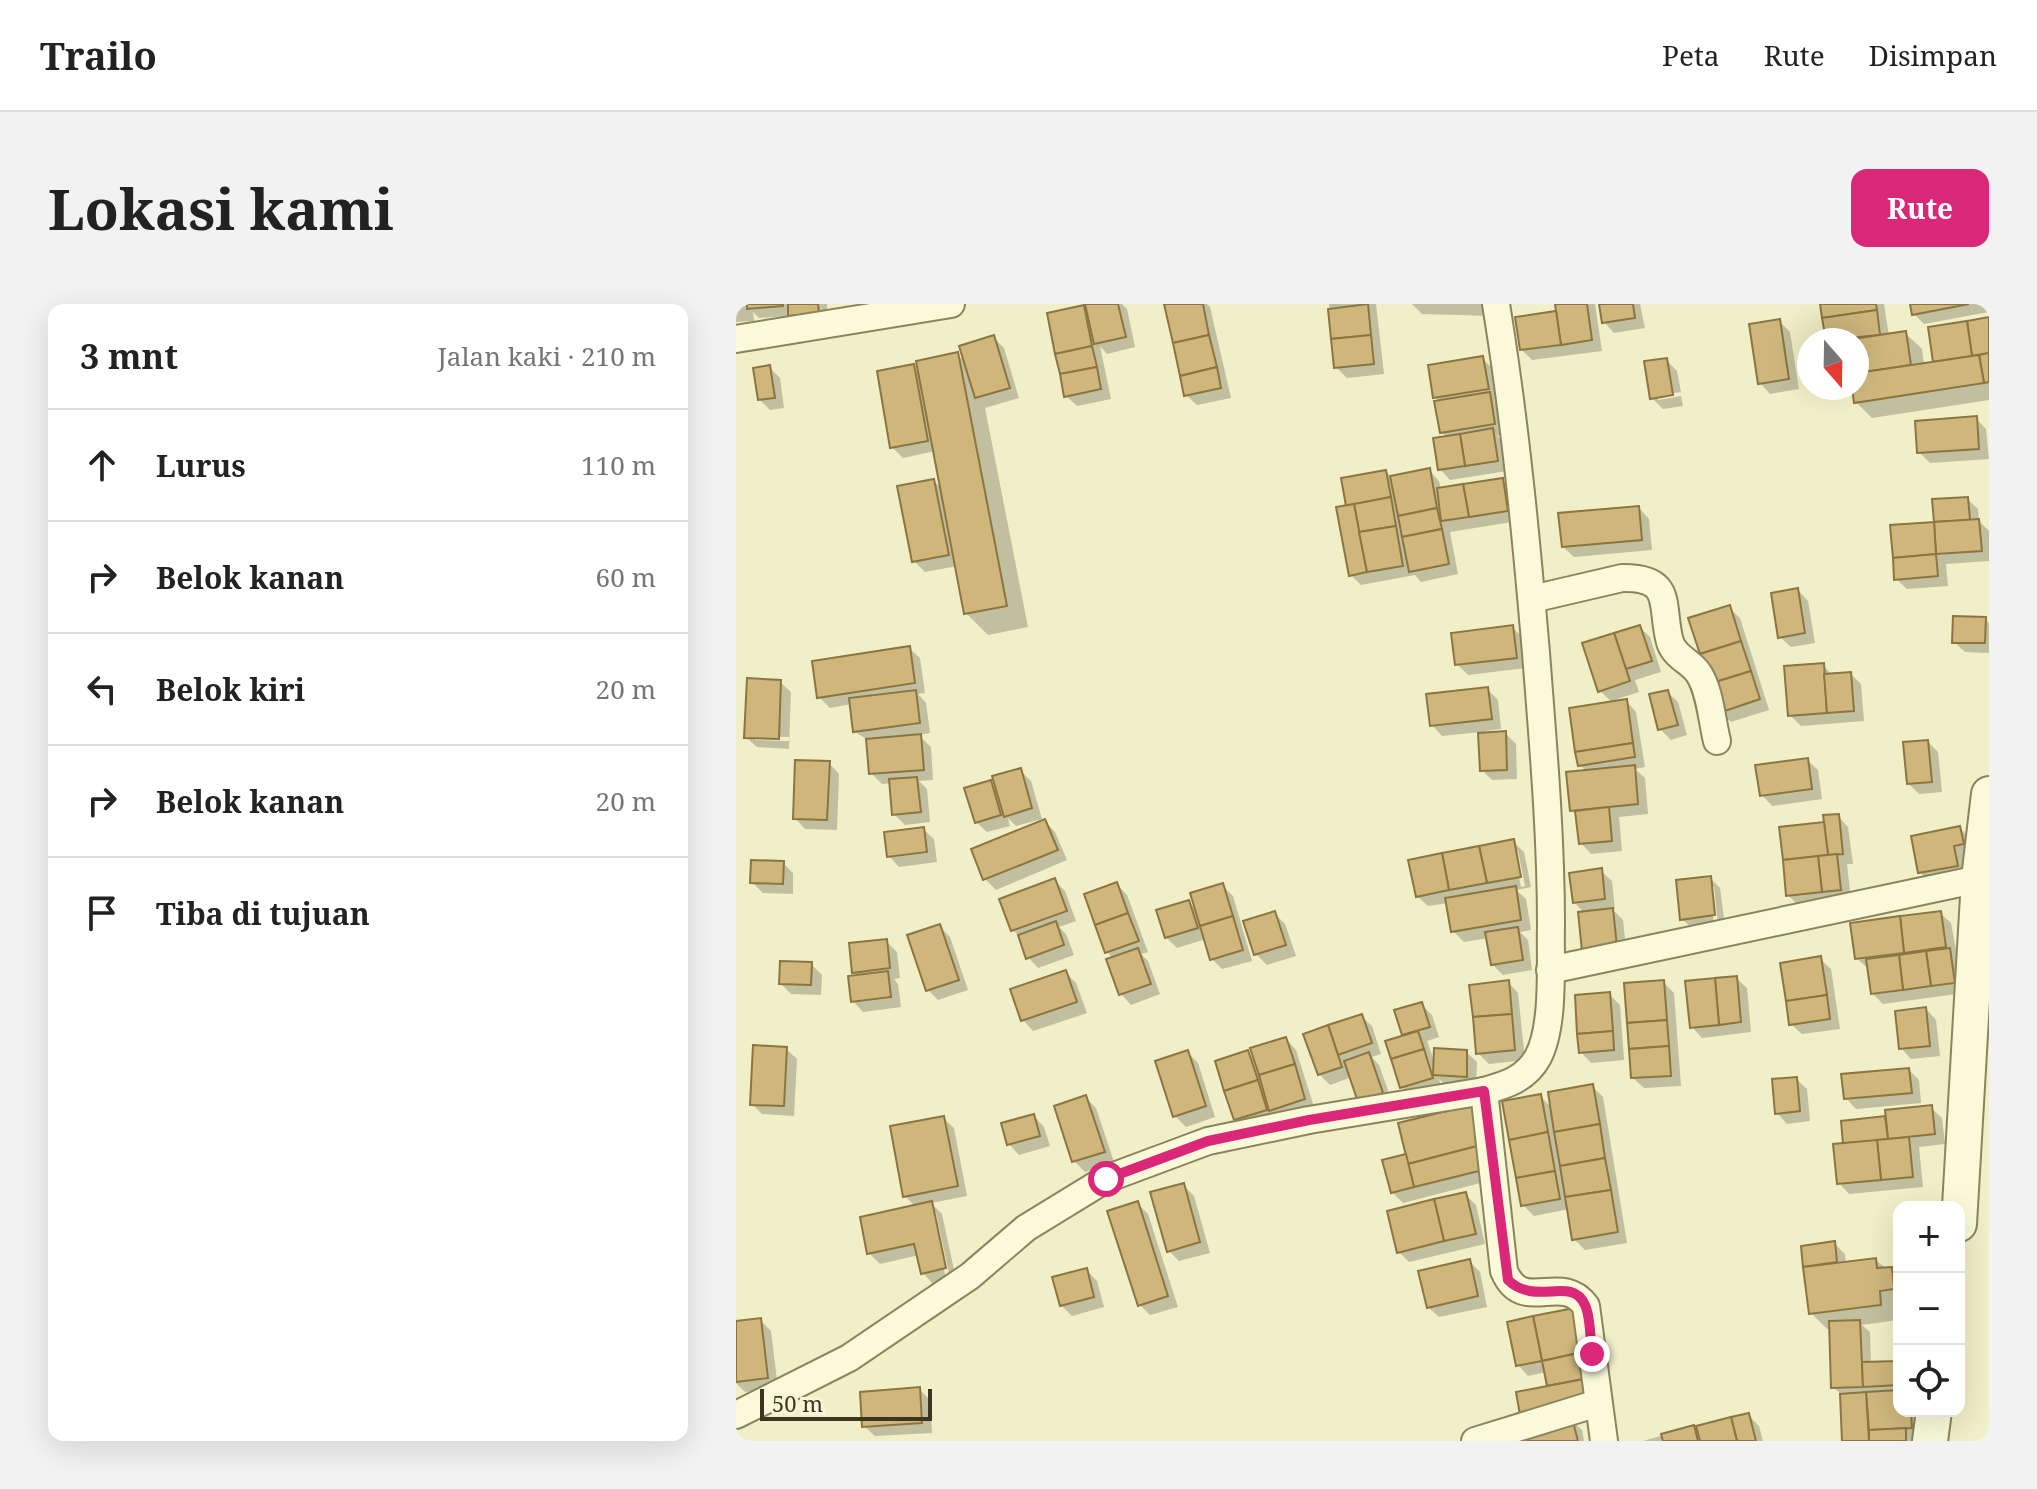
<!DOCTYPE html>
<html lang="id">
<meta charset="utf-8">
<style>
:root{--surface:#fff;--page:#f2f2f2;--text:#222;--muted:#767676;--line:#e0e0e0;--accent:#db2777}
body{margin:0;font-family:"Noto Serif",serif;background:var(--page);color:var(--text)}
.controls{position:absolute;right:24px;bottom:24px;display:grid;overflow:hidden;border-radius:16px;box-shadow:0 8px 32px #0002}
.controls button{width:72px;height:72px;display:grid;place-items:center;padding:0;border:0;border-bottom:2px solid var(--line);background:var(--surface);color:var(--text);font:40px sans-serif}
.compass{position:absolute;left:1061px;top:24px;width:72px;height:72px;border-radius:50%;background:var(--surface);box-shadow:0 8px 32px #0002;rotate:160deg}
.scale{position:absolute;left:24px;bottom:20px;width:172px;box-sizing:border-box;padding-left:8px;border:4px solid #3c3620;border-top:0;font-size:22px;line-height:28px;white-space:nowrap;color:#3c3620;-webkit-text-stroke:6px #f7f7d7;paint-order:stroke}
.stop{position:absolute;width:24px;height:24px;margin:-18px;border:6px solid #db2777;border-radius:50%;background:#fff}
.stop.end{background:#db2777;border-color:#fff;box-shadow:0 2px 8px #0008}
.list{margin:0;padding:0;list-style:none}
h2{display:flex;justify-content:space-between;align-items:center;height:104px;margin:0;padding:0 32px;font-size:34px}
h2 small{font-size:26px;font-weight:400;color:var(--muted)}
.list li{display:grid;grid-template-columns:52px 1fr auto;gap:24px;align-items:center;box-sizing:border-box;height:112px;padding:0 32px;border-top:2px solid var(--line)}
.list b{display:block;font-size:30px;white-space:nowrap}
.list em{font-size:26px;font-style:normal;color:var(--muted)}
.icon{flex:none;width:44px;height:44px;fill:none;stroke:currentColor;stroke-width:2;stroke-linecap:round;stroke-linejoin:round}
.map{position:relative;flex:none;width:1253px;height:1137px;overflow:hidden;border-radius:16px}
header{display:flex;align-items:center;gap:48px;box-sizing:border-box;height:112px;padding:0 40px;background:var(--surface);border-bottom:2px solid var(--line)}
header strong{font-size:38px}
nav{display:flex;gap:44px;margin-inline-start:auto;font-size:28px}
.intro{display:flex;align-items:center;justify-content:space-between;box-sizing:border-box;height:192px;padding:0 48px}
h1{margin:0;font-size:56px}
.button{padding:20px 36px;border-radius:16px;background:var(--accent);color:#fff;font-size:28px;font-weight:700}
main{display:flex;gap:48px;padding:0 48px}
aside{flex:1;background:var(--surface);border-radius:16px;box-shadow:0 8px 32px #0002}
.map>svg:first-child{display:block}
.shadow{fill:#0003;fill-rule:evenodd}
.building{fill:#cfb77c;stroke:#8c7541;stroke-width:2}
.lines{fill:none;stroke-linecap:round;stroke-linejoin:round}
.minor-casing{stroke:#8c845c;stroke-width:30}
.tertiary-casing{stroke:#8c845c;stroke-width:38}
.minor{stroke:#fafadb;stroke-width:26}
.tertiary{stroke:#fafadb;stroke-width:34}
.route{stroke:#db2777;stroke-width:10}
</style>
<header>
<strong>Trailo</strong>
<nav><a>Peta</a><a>Rute</a><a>Disimpan</a></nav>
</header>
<div class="intro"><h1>Lokasi kami</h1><a class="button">Rute</a></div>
<main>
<aside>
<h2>3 mnt<small>Jalan kaki · 210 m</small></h2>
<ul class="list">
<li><svg class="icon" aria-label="ahead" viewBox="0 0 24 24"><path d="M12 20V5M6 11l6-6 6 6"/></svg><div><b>Lurus</b></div><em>110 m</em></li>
<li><svg class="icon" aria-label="right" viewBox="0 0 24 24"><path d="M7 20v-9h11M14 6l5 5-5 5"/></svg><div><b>Belok kanan</b></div><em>60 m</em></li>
<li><svg class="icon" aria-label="left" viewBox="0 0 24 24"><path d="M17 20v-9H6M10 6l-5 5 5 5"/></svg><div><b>Belok kiri</b></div><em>20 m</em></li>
<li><svg class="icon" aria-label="right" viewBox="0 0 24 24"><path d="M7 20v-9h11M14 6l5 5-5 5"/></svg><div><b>Belok kanan</b></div><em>20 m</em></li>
<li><svg class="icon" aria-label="arrive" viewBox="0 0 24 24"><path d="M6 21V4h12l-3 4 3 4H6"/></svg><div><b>Tiba di tujuan</b></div></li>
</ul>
</aside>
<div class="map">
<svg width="1253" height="1137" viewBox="0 0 1253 1137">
<rect width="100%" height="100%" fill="#f0efc7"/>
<g class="shadow">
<path d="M0 0H91L92 19 65 21 55 12 23 14 17 8 18 17 0 18Z"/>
<path d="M354 0H386L391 5 399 43 371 50 364 42 375 95 341 102 330 92 347 3 354 10Z"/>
<path d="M430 0H471L474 3 495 94 461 101 450 91Z"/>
<path d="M593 0H640L648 70 611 74 600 63Z"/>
<path d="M676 0H757L756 12 686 10Z"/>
<path d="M821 0H859L866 47 796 56 786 46 782 14 822 9Z"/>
<path d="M865 0H904L909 24 878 29 868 18Z"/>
<path d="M1086 0H1148L1153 32 1169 29 1186 45 1188 61 1199 59 1253 15V96L1136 114 1120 98 1118 88 1109 84H1121V36H1092Z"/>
<path d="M1176 0H1253V8L1188 20 1178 10Z"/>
<path d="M1044 18 1054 28 1063 85 1034 90 1024 79Z"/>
<path d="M258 34 268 44 283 94 249 104 292 323 252 331 230 309 221 262 189 268 178 257 198 177 206 185 199 147 167 154 156 143 177 62 184 69 221 50 231 60Z"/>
<path d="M747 55 757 65 762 95 758 96 763 101 768 130 761 132 767 137 771 167 714 176 704 165 711 134 706 128 704 98 699 93Z"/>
<path d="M930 56 941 67 945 88 922 92V96L945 92 947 102 927 105 916 94Z"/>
<path d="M33 63 44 74 48 104 34 106 23 95Z"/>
<path d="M1240 114 1250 125 1253 155 1194 159 1183 148Z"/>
<path d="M693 166 703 177 705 186 766 177 777 187 782 217 714 228 722 270 685 278 679 271 625 281 615 271 612 203 650 168 655 173Z"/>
<path d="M1231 195 1242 205 1243 217 1253 227V257L1210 260 1212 282 1171 285 1160 275 1200 220Z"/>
<path d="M903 204 913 215 916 246 838 253 827 243Z"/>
<path d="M1062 286 1072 297 1079 339 1055 343 1044 333Z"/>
<path d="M993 304 1004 314 1033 406 995 418 984 408Z"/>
<path d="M1249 315 1253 319V349L1229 348 1218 338Z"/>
<path d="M776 323 787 334 790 364 732 371 721 360Z"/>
<path d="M903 323 914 333 925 368 899 376 903 388 875 397 864 387Z"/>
<path d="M173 344 184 354 189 389 182 390 190 399 194 429 182 431 195 443 197 476 183 477 191 485 194 518 169 521 158 510 156 479 146 480 135 469 133 437 118 427 115 400 94 404 83 393Z"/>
<path d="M1087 361 1096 371 1115 370 1125 380 1128 417 1065 422 1054 411Z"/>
<path d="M44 378 55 388 53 445 21 443 10 433ZM19 432 53 433V437L19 436Z"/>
<path d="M751 385 762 396 765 425 749 427 750 430 769 429 780 440 781 475 756 476 746 466 744 428 706 432 696 421Z"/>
<path d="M931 388 942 398 951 431 935 436 924 425Z"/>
<path d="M890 397 900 408 909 463 899 465 909 474 912 510 883 513 886 547 855 550 845 539 842 512 836 506 851 468 844 461Z"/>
<path d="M1192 438 1202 448 1206 488 1183 490 1172 479Z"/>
<path d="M1071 456 1082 466 1086 495 1036 502 1026 491Z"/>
<path d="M93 459 103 470 101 526 69 525 59 514Z"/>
<path d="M284 466 295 477 306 515 280 522 272 514 274 522 251 528 240 518 254 478 262 486Z"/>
<path d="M1102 512 1112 523 1117 560H1111L1115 596 1063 602 1052 591 1090 520Z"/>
<path d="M309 517 319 528 331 556 260 586 249 575Z"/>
<path d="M1224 524 1234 535 1237 550 1228 552 1231 572 1194 579 1184 568Z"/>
<path d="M187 525 198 535 201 558 163 563 153 552Z"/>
<path d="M777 538 788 548 795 583 780 586 790 595 795 626 784 628 792 636 796 666 767 671 756 660 752 634 728 638 717 627 712 599 692 602 681 592ZM778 547H782L789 582 785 583Z"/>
<path d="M47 559 57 569V590L27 589 16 578Z"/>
<path d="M865 567 876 577 879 605H876L887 616 891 653 838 598Z"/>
<path d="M974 574 984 584 989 621 957 625 946 615ZM974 583H978L982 621H978Z"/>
<path d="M319 577 329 587 340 617 323 623 330 630 338 651 302 664 292 653 285 634 277 626Z"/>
<path d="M381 580 391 591 412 648 405 650 412 657 424 690 395 701 385 690 378 655 371 648Z"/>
<path d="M486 581 497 592 516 657 486 665 476 655 470 635 441 644 430 633 453 598 461 607Z"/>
<path d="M538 609 549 620 560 652 531 661 520 650 509 619Z"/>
<path d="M1204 609 1215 619 1228 689 1147 700 1136 689 1133 665 1120 654Z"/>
<path d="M203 622 214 633 232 686 202 696 192 686Z"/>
<path d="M150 637 161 648 164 674 158 675 162 680 165 703 127 708 117 697 123 673 118 668Z"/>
<path d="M1084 655 1095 665 1104 725 1066 730 1055 720Z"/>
<path d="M75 660 86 671 85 691 55 690 45 680Z"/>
<path d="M330 669 340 679 351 709 297 727 287 716Z"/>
<path d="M1000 674 1011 684 1015 728 966 734 956 723Z"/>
<path d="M772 678 782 689 789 756 753 760 742 749Z"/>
<path d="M927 678 938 689 945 782 908 784 897 774Z"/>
<path d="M873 690 884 701 888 756 855 759 845 748Z"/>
<path d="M685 700 696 711 703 733 691 737 699 760 730 748 741 758 740 783 709 781 703 775 706 785 676 794 666 783 668 733 660 708Z"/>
<path d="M1190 705 1200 716 1204 752 1175 755 1165 744Z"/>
<path d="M625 712 636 722 645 750 636 753 643 761 657 800 635 807 616 773 594 781 583 770Z"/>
<path d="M550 735 560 746 579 806 546 816 538 809 540 816 510 826 500 815 512 749 521 758Z"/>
<path d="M50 745 61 755 58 812 26 810 16 800Z"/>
<path d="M451 748 462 759 479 813 450 823 439 812Z"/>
<path d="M1173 766 1183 776 1185 799 1120 805 1110 794Z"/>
<path d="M1060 775 1071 785 1074 817 1051 820 1041 809Z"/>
<path d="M856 782 867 793 891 939 849 946 838 935 833 905 798 912 787 901 804 792 816 804Z"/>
<path d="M350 794 360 804 378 858 349 868 338 857Z"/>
<path d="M734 803 745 814 760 875 667 899 656 888Z"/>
<path d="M1195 804 1206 814 1209 840 1183 843 1187 883 1113 890 1103 879 1109 841 1107 819 1152 814Z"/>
<path d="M298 812 308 823 314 842 283 851 273 840Z"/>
<path d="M207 814 218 824 231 892 195 899 206 910 220 975 197 980 187 969 183 951 144 960 133 949 180 903 169 892ZM196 909H200L214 974 210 975Z"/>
<path d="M447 881 458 892 474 949 443 957 433 947Z"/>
<path d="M729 890 740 901 749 940 673 958 663 948Z"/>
<path d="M401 899 412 910 442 1003 414 1011 404 1001Z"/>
<path d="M1098 939 1109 950 1110 959 1139 956 1163 973 1161 1016 1126 1021 1134 1028 1135 1060 1163 1059V1107H1184L1179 1137H1108L1106 1091 1097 1083 1096 1024 1091 1025 1075 1009 1067 943Z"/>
<path d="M733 957 744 968 751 1003 703 1013 692 1003Z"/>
<path d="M350 966 361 977 368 1003 336 1012 325 1001Z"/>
<path d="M838 1006 867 1107 833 1114 846 1126 848 1137H778L813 1084 810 1068 792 1072 782 1061Z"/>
<path d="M24 1016 35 1027 42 1084 9 1088 0 1079V1019Z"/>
<path d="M183 1085 194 1096 196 1129 139 1132 128 1122Z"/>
<path d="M1012 1111 1023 1122 1027 1137H907L957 1123 965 1130Z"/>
</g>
<g class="building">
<path d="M11 0H47V2L11 5Z"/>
<path d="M52 0H82L83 9 52 12Z"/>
<path d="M349 0H382L390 33 358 40Z"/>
<path d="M428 0H467L473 31 437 39Z"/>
<path d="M632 0 635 31 595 35 592 5Z"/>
<path d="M819 0H851L856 36 825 41Z"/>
<path d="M863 0H897L899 14 866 19Z"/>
<path d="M1084 0H1140L1141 6 1086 14Z"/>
<path d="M1174 0H1233L1176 11Z"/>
<path d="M348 1 356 42 319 50 311 9Z"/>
<path d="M1141 6 1144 31 1090 36 1086 14Z"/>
<path d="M820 7 825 41 784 46 779 13Z"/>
<path d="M1253 13V49L1236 52 1231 17Z"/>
<path d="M1044 15 1053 75 1022 80 1013 20Z"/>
<path d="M1231 17 1236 52 1197 58 1192 23Z"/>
<path d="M1170 27 1175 61 1121 69V36H1110Z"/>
<path d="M258 31 274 84 239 94 223 42Z"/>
<path d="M473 31 481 63 444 72 437 39Z"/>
<path d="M635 31 638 60 598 64 595 35Z"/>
<path d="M356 42 361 63 324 70 319 50Z"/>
<path d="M222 48 271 302 228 310 180 57Z"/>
<path d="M1253 49V78L1248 79 1243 51Z"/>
<path d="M1243 51 1248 79 1118 99 1116 84H1121V69Z"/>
<path d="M747 52 753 85 697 94 692 61Z"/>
<path d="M931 54 937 91 914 95 908 57Z"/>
<path d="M178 60 192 137 154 144 141 67Z"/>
<path d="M34 61 39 94 22 96 17 64Z"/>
<path d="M361 63 365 85 328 93 324 70Z"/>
<path d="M481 63 485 84 448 92 444 72Z"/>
<path d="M754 88 759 120 704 129 698 97Z"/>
<path d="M1241 112 1243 145 1181 149 1179 117Z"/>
<path d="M757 124 762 157 729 162 724 130Z"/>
<path d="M724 130 729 162 702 166 697 134Z"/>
<path d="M694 164 701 204 662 212 654 172Z"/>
<path d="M650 166 655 193 610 202 605 174Z"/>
<path d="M767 174 772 207 733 213 727 180Z"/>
<path d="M198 175 213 251 176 258 161 182Z"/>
<path d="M727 180 733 213 705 217 701 184Z"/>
<path d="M655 193 660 222 623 228 618 200Z"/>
<path d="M1232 193 1234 216 1198 218 1196 195Z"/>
<path d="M618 200 631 268 613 272 600 203Z"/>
<path d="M903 202 906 236 826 243 822 209Z"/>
<path d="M701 204 706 225 666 233 662 212Z"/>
<path d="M1243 215 1246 247 1200 250 1198 218Z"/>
<path d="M1198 218 1200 250 1157 254 1154 221Z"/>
<path d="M660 222 667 262 631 268 623 228Z"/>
<path d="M706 225 713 260 673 268 666 233Z"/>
<path d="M1200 250 1202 272 1158 276 1157 254Z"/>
<path d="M1062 284 1069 329 1042 334 1035 289Z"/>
<path d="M994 301 1005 337 964 350 952 314Z"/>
<path d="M1217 312 1250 313 1249 339H1216Z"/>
<path d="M777 321 781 354 719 361 715 329Z"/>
<path d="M904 321 916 357 890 365 878 329Z"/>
<path d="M878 329 894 377 862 388 846 339Z"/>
<path d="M1005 337 1015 367 973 380 964 350Z"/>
<path d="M174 342 179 379 81 394 76 357Z"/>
<path d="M1088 359 1091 409 1052 412 1048 362Z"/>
<path d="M1015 367 1024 395 983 409 973 380Z"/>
<path d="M1115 368 1118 407 1091 409 1088 370Z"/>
<path d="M11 374 45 376 43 435 8 434Z"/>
<path d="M752 383 756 415 694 422 690 390Z"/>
<path d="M180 386 184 419 117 428 113 394Z"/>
<path d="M932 386 942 421 922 426 913 390Z"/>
<path d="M891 395 897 439 839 448 833 404Z"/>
<path d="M770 427 771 466 744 467 742 429Z"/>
<path d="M185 430 188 466 133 470 130 435Z"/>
<path d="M1192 436 1196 478 1171 480 1167 438Z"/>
<path d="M897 439 899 453 842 462 839 448Z"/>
<path d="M1072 454 1076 485 1024 492 1019 461Z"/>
<path d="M59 456 94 457 91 516 57 515Z"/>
<path d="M899 461 902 500 834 507 830 468Z"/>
<path d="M285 464 296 504 268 513 256 472Z"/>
<path d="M181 473 185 508 156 511 153 475Z"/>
<path d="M255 476 265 511 239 519 228 484Z"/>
<path d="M873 503 876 537 843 540 839 507Z"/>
<path d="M1103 510 1107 550 1092 551 1087 511Z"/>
<path d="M309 515 322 546 247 576 235 545Z"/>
<path d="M1088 518 1092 551 1047 556 1043 523Z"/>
<path d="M1224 522 1228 540 1218 542 1222 562 1182 569 1175 532Z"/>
<path d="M188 523 191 548 151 553 148 528Z"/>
<path d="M778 535 785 573 751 579 743 542Z"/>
<path d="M743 542 751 579 713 586 706 549Z"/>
<path d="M706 549 713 586 680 593 672 556Z"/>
<path d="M1101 550 1105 586 1086 588 1082 552Z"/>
<path d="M1082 552 1086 588 1050 592 1047 556Z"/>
<path d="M15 556 48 557 47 580 14 579Z"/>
<path d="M866 564 869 595 837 599 833 569Z"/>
<path d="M975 572 979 611 944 616 940 576Z"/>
<path d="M319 574 331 607 275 627 263 595Z"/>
<path d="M381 578 392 609 359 621 348 590Z"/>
<path d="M487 579 497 612 464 622 454 589Z"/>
<path d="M780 582 785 616 715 628 709 594Z"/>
<path d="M453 596 462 624 429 634 420 606Z"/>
<path d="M877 604 881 643 846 647 842 608Z"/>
<path d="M539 607 550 641 518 651 507 617Z"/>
<path d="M1205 607 1210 643 1168 649 1164 612Z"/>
<path d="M392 609 403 637 369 649 359 621Z"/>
<path d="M497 612 507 646 474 656 464 622Z"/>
<path d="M1164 612 1168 649 1119 655 1114 619Z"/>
<path d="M320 617 328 641 290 655 282 631Z"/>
<path d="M204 620 223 676 190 687 171 631Z"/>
<path d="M782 623 787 656 755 661 749 628Z"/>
<path d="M151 635 154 664 116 669 113 639Z"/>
<path d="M402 644 415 680 383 691 370 655Z"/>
<path d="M1214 644 1219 679 1195 682 1190 647Z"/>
<path d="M1190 647 1195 682 1167 686 1163 651Z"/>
<path d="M1163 651 1167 686 1135 690 1130 655Z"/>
<path d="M1085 652 1091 691 1050 697 1044 659Z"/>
<path d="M44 657 76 658 75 681 43 680Z"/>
<path d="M330 666 341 698 285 717 274 685Z"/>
<path d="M152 667 155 693 115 698 112 672Z"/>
<path d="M1001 672 1005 718 983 721 979 674Z"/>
<path d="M979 674 983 721 954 724 949 677Z"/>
<path d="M773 676 776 710 737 713 733 681Z"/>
<path d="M928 676 931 716 891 719 888 679Z"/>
<path d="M874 688 877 727 841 730 839 691Z"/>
<path d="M1091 691 1094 715 1053 721 1050 697Z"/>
<path d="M686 698 694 723 666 731 658 706Z"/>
<path d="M1190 703 1194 742 1163 745 1159 707Z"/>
<path d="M626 710 636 739 602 751 592 721Z"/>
<path d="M776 710 779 746 740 750 737 713Z"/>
<path d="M931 716 933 742 893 745 891 719Z"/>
<path d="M592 721 606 763 582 771 567 730Z"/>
<path d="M682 727 688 745 655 755 649 737Z"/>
<path d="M877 727 878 746 843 749 841 730Z"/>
<path d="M550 733 559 760 523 771 514 744Z"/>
<path d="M17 741 51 743 48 802 14 801Z"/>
<path d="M933 742 935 772 895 774 893 745Z"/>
<path d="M698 744 731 746V773L697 771Z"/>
<path d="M688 745 697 774 664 784 655 755Z"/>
<path d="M452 746 470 802 437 813 419 757Z"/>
<path d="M512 746 522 776 488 787 479 757Z"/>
<path d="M633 748 647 789 622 798 608 757Z"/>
<path d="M559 760 569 795 533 807 523 771Z"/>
<path d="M1173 764 1176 789 1108 795 1105 770Z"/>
<path d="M1061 773 1064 807 1039 810 1036 775Z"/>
<path d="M522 776 531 806 498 816 488 787Z"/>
<path d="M857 780 864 820 818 828 812 788Z"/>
<path d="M805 790 812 828 773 836 766 797Z"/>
<path d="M350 791 369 848 336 858 318 802Z"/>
<path d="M735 801 745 841 672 860 662 819Z"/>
<path d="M1196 801 1199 830 1152 835 1149 806Z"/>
<path d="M298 810 304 832 271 841 265 819Z"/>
<path d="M208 812 222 882 167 893 154 822Z"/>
<path d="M1149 812 1152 835 1107 840 1105 817Z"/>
<path d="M864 820 869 854 824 862 818 828Z"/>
<path d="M812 828 819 867 780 874 773 836Z"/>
<path d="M1173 833 1177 873 1145 876 1141 836Z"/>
<path d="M1141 836 1145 876 1101 880 1097 840Z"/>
<path d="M745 841 751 865 678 883 672 860Z"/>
<path d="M670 850 678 883 655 889 646 856Z"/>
<path d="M869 854 875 886 829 893 824 862Z"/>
<path d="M819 867 824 895 785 902 780 874Z"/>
<path d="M448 879 464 938 431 948 414 888Z"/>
<path d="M875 886 882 928 836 936 829 893Z"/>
<path d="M730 888 740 930 708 937 698 895Z"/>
<path d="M698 895 708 937 661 949 651 907Z"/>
<path d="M196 897 210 964 185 970 178 940 131 950 124 913Z"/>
<path d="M402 897 432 992 402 1002 371 907Z"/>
<path d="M1099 937 1101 958 1067 963 1065 942Z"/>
<path d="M1140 954 1141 964 1156 963 1158 985 1144 987 1145 1001 1073 1010 1067 963Z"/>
<path d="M734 955 742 992 691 1004 682 967Z"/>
<path d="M351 964 358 993 324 1002 316 973Z"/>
<path d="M838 1004 847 1048 806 1057 797 1012Z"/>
<path d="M797 1012 806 1057 780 1062 771 1018Z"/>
<path d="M25 1014 32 1074 0 1078V1017Z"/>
<path d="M1124 1016 1127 1083 1095 1084 1093 1017Z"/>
<path d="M847 1048 853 1074 811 1082 806 1057Z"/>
<path d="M1163 1057V1081L1127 1083 1126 1058Z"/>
<path d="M853 1074 857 1097 784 1111 780 1088Z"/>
<path d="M184 1083 186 1119 126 1123 124 1088Z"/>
<path d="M1163 1086V1107H1175L1176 1124 1133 1126 1130 1088Z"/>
<path d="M1130 1088 1133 1137H1106L1104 1090Z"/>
<path d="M1013 1109 1020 1137H1001L995 1113Z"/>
<path d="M995 1113 1001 1137H964L960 1122Z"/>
<path d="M836 1114 842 1137H776Z"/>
<path d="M958 1121 962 1137H927L925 1130Z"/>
<path d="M1170 1124V1137H1133V1126Z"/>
</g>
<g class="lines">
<defs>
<g id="minor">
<path d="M0 35 215 0"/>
<path d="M796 295 886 274C939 273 924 302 934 338 939 354 955 357 963 370 974 387 976 417 981 437"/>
<path d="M814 666 1243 575"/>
<path d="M748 787 768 967C787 1012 825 967 850 1002L868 1137"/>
<path d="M0 1111 113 1054 234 972 290 924 370 875 472 837 573 816 748 787C770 781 790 775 802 753 819 721 814 657 815 621 815 530 807 440 800 349 790 232 779 116 760 0"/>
<path d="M739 1137 862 1099"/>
</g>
<g id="tertiary">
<path d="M1223 920 1243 575 1253 490"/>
<path d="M1194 1137 1198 1107"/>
</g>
</defs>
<use href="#minor" class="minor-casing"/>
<use href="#tertiary" class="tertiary-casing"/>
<use href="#minor" class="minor"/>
<use href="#tertiary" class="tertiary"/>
</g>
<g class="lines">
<path class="route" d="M370 875 472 837 573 816 748 787 772 976C800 1003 836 971 849 1001 855 1014 854 1036 856 1050"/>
</g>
</svg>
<div class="controls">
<button>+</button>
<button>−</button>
<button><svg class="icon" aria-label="locate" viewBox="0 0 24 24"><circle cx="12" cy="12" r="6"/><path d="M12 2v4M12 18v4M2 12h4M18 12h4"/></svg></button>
</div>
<svg class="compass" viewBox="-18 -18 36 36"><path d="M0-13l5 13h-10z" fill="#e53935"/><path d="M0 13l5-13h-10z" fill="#767676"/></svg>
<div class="scale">50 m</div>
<div class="stop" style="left:370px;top:875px"></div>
<div class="stop end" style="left:856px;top:1050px"></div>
</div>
</main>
